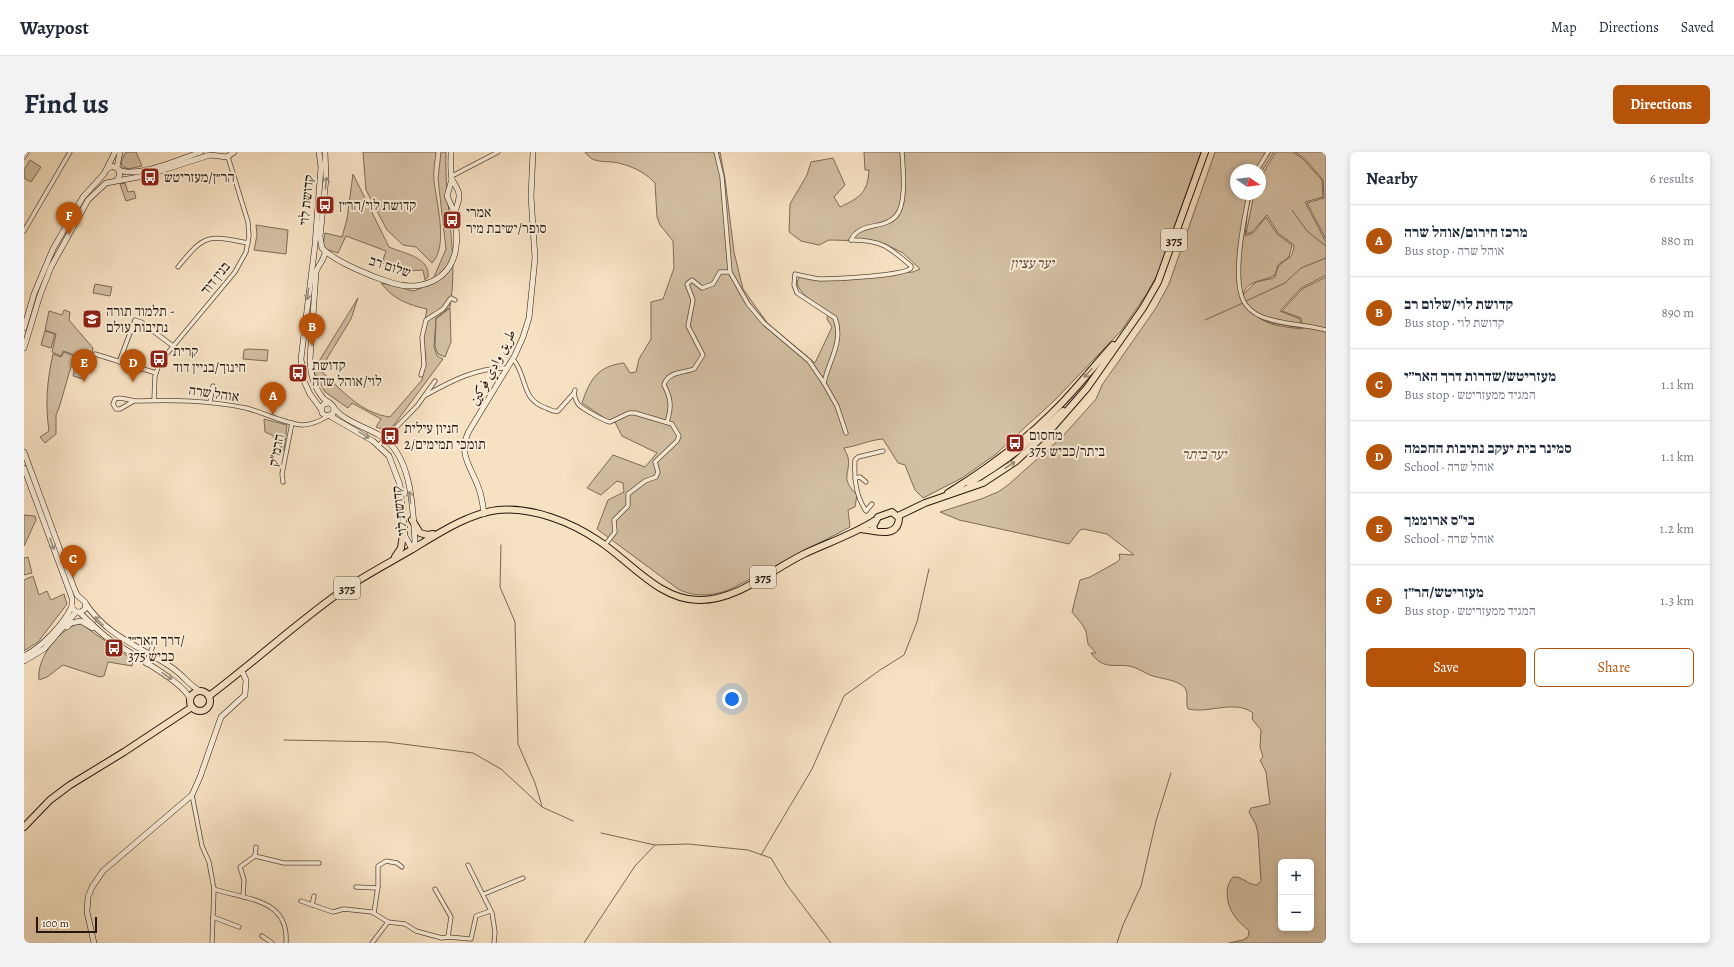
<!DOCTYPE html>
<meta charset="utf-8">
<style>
:root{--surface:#fff;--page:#f2f2f3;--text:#1f2937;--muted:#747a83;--line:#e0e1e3;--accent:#b45309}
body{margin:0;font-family:Alegreya,Amiri,"Frank Ruhl Libre",serif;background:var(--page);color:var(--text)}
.controls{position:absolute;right:12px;bottom:12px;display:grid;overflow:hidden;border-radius:6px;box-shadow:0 2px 6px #0003}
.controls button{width:36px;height:36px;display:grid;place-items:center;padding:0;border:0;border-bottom:1px solid var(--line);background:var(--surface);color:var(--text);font:20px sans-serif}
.compass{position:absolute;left:1206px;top:12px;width:36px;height:36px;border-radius:50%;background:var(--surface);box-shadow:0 2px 6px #0003;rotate:103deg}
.scale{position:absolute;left:12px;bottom:10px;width:61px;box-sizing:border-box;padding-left:4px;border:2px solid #27170e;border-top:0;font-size:11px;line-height:14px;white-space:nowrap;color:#27170e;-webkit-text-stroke:3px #f9ecd7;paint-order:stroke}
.you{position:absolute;left:708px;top:547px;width:14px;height:14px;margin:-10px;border:3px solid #fff;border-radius:50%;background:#1a73e8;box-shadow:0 0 0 6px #1a73e833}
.badge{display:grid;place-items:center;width:26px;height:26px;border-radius:50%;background:var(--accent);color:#fff;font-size:13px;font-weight:700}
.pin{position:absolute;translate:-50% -33px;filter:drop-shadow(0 1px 2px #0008)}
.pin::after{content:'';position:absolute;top:21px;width:14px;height:12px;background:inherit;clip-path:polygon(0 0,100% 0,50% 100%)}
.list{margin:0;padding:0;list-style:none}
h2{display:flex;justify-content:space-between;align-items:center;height:52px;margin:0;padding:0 16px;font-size:17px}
h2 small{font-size:13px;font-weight:400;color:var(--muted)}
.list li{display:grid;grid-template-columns:26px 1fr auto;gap:12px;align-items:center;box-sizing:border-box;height:72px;padding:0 16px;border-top:1px solid var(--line)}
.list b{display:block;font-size:15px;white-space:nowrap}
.list p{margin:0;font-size:13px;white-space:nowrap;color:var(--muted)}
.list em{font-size:13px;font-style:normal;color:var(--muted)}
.actions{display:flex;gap:8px;padding:12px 16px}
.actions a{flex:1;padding:9px 0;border:1px solid var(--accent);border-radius:6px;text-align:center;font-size:14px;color:var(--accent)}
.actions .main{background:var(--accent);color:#fff}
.map{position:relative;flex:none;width:1302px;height:791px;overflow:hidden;border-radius:6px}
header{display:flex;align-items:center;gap:24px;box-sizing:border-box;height:56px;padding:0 20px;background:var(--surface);border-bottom:1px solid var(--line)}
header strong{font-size:19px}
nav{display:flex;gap:22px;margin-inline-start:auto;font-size:14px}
.intro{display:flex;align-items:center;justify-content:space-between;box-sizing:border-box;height:96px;padding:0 24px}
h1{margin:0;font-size:28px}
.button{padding:10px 18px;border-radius:6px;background:var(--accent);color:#fff;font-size:14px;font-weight:700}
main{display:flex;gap:24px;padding:0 24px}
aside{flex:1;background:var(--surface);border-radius:6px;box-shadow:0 2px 6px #0003}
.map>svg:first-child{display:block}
.green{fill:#d3bfa3;stroke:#7d6b58;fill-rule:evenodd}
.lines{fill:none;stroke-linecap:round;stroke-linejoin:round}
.stream{stroke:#796755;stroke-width:1}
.street-casing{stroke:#5b4a3b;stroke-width:5}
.secondary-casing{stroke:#27170e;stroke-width:6}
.primary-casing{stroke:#27170e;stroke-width:8}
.street{stroke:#f9ecd7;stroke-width:3.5}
.secondary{stroke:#f9ecd7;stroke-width:5}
.primary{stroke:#f6e1c2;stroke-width:6}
.oneway{stroke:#9a8c7d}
.oneway2{stroke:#998671}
.labels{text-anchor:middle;stroke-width:4;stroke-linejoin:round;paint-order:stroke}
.shield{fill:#f9ecd7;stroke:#66574a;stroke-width:1}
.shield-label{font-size:13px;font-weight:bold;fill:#27170e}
.poi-label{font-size:14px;fill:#27170e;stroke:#f9ecd7;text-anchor:start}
.street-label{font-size:14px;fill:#27170e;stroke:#f9ecd7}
.park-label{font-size:14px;font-style:italic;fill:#5b493b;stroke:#f9ecd7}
</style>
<header>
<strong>Waypost</strong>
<nav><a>Map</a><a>Directions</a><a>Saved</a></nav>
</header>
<div class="intro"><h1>Find us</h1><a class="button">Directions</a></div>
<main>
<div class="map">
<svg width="1302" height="791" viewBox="0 0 1302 791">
<rect width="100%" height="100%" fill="#f6e1c2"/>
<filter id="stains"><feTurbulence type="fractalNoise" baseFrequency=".005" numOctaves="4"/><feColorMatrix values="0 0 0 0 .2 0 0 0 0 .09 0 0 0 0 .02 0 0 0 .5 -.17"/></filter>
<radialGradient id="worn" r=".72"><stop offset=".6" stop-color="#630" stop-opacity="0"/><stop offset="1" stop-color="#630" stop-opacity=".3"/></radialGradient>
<g class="green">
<path d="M102 0H112L118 14 104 17 98 14 97 9Z"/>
<path d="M339 0H412C411 10 409 19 410 28 412 50 425 94 408 111L392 95 379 93 363 78 342 38Z"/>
<path d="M417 0H422C420 52 435 103 426 155L412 166 410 195 413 204 419 207 370 273C363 278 360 278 352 275L357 267 328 251 324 256 301 240 289 219 334 146 327 167 296 218C318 238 336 261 366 265L398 228 402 206 398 185 403 157C384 153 369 147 357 131L390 139 404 133 410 125 422 97 414 27Z"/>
<path d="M561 0H696L701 27 710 100 719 137 744 172 791 211 808 175 803 167 804 160C795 153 761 135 778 123L804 127 889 120 896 117 879 101 861 92 847 89 805 88 795 93 777 89 765 80 766 52 783 23 787 10 809 6 821 33 810 45 816 55C835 46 844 41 845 18H841L840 0H1177L1134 121 1122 143 1097 179 1031 248 972 302 938 326 899 346 891 338 881 313 874 311 859 287C845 288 834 294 820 296 821 299 823 302 824 305 827 323 815 325 833 343L831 355 824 358 826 375 709 436C691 444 672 446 654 437L573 377 584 348 600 340 599 331 593 329 577 343 563 336 589 303 621 315 633 301 598 284 591 270 588 271 558 251C566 227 574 214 600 211L606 221 612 220 615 207 627 187V150L639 147 650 116 649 89 636 73 633 65 631 31C623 22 610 15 598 12 584 7 570 14 561 0Z"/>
<path d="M1191 0H1250L1236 22V18H1212V42H1228L1224 56 1221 84 1229 81 1242 65 1253 82 1268 93 1265 105 1254 113 1251 123C1240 130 1223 127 1219 143L1232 130 1250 126C1253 122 1252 117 1255 114 1263 105 1269 108 1270 93L1254 81 1243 63 1228 80 1222 82 1230 42H1236V26L1252 0H1269L1279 7 1298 28 1299 45 1281 50 1302 90V123L1277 136 1256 159 1276 167 1277 176 1247 171 1236 166 1222 154C1239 174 1254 174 1279 177L1277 166 1258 159 1278 137 1302 125V791H1205L1219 788 1224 785 1225 779C1221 774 1215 771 1212 766 1203 755 1199 736 1209 725 1218 724 1224 733 1233 733L1237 729 1234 682 1232 673 1225 660 1227 656 1246 652 1242 620 1236 608 1239 605 1236 595 1237 578 1228 567 1229 561C1210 547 1186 562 1164 557 1161 550 1165 542 1161 536 1153 527 1136 527 1126 523 1121 521 1117 518 1112 516 1094 509 1081 521 1067 501H1072L1064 492 1062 479 1058 472 1048 460 1056 428 1066 425 1093 410 1096 407 1095 402 1110 403 1083 382 1059 377 1056 378 1045 392 935 368 916 360 957 347 974 340 984 333 1038 285 1072 247 1078 233 1132 156 1145 132ZM1257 710H1287V776H1257Z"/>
<path d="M1271 0H1302V87L1283 51 1300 46 1299 28 1280 6Z"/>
<path d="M6 8 17 15 7 30 0 26V18Z"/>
<path d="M329 22 365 95C378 101 407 105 404 125L401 128 399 118 383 119 358 111 362 99 322 84 314 101 301 97 299 93 301 81 318 85 323 67Z"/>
<path d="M101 31 104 40 110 39 112 46 102 49 96 32Z"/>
<path d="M232 73 264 78 262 102 230 98 233 83Z"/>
<path d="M71 132 88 135 86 144 69 141Z"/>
<path d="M426 156 427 190 421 205 414 202 411 195 412 167Z"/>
<path d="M40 158 46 160 45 168 69 196 67 208 39 199 37 204 28 200 32 182 21 178 25 159 38 163Z"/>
<path d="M21 179 31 182 27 196 17 193Z"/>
<path d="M224 197 244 198 243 209 219 207 220 198Z"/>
<path d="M40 200 50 204 35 256 32 263V282L21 291 16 285 25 279C21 252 23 229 29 202L37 205Z"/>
<path d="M53 207 63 210 59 227 49 224Z"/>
<path d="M240 267 263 273 260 299 248 283 241 280Z"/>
<path d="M0 363 11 364 12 368 0 394Z"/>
<path d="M4 405 8 421 0 423V406Z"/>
<path d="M9 424 15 443 23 439 27 448 40 442 43 452 14 490 0 499V428Z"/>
<path d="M53 472H57L109 508 108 514 84 510 80 524 76 525 39 513 23 525 15 528C12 507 34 479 53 472Z"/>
</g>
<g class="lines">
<g class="stream">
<path d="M1268 58 1283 79 1302 94"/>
<path d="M1222 149 1261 131 1277 116 1302 106"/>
<path d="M1181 168 1219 151"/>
<path d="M477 393 476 435 491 470 494 592 511 631 518 654"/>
<path d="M260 588 363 590 449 601 477 617 518 655 549 669"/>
<path d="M577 681 631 693 664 692 724 698 747 706 763 733 807 791"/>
<path d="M737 703 788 617 820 544 856 518 880 503 893 470 905 417"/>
<path d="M560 791 611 714 631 693"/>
<path d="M1093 791 1099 773 1117 734 1132 669 1147 621"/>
</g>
<defs>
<g id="street">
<path d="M692 0 698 25 706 120 724 152 740 171 785 209 800 231 813 254 822 281"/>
<path d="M0 5 3 0"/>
<path d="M1233 18 1244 0"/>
<path d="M428 24 474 0"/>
<path d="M1225 42C1220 68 1206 132 1222 153 1228 161 1239 166 1248 168 1266 173 1284 173 1302 178"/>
<path d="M0 79 46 0"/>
<path d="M827 88C836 69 860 78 872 64 883 52 879 16 878 0"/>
<path d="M154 115C181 82 182 83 224 91"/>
<path d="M71 202 132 221"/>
<path d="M489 207C504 225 496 247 522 256 527 258 529 260 534 259L550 241"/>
<path d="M95 210 111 168 117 170 149 194"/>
<path d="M397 223 400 213 398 185 402 168 419 157 427 146 431 148"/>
<path d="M800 231C805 208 820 189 811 166L773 141 770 133 771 122C779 124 788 126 796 127 810 127 880 124 887 116V114C865 95 858 88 827 88"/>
<path d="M551 238 550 241C551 246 552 250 555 253 559 257 580 269 586 270L605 261H611L648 272 655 284 653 289 631 310 634 320 632 325 621 329 604 342V354L590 368 591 380 581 393"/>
<path d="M402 243C427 229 454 215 483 216"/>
<path d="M130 248 131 224 136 210 211 120 222 100 225 84 224 70 204 5"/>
<path d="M110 249 96 257H92L89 252 91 247C97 244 105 249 112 249 150 248 183 248 222 256 241 261 259 271 278 273 287 273 296 269 304 264"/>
<path d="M186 250 189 234"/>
<path d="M643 270C648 255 647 246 640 233 644 219 660 221 670 217L679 203 664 174 669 148 663 132 668 128 678 136 689 132 696 120H706"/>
<path d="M355 293 393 254 411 229"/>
<path d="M831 326 836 325 842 330"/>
<path d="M259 330 258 322 268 271"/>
<path d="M848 352 842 359C832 345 830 324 831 308L834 305 859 299"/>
<path d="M122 512 132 486"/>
<path d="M168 643 178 694 185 710 190 737 188 791"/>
<path d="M231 704 260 711H295"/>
<path d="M444 713 468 761 471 780 470 791"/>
<path d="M332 735 354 736"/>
<path d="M190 737C222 748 265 746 262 791"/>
<path d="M411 737 427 765 424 785"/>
<path d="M460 742 499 726"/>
<path d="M219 745 220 728 216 715 231 704 232 695"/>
<path d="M277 749 309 760 320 757 348 760 364 770 381 772 392 779 418 786 424 785 447 787 452 764 466 759"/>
<path d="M288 753 290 744"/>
<path d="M350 761 354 734V714L362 709 373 711 378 715"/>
<path d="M189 765 215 775"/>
<path d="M238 784 248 791"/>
<path d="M348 791 364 770"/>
</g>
<g id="secondary">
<path d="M295 0 297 15 291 93 277 207 280 229 286 242 297 257"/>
<path d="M301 0 302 26 296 85 298 96C311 110 349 125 368 131 397 140 428 128 432 95 434 84 431 73 431 62 432 55 435 50 435 44 436 39 430 32 428 27 426 19 427 9 427 0"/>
<path d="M93 15 96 0"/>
<path d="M83 17 88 14 94 17 96 23 93 28"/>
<path d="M94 17C110 28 159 6 177 0"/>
<path d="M428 27 423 44 431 62"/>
<path d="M301 100C301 107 294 113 292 120L286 207C286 221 290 235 299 246 302 250 308 250 310 256L309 262 302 264 298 261 297 256 300 252 305 251"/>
<path d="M0 176 10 142 29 97 59 45 80 22 91 0"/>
<path d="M0 196 16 143 27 115 64 48 82 31 120 24 186 3 203 5 210 0"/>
<path d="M310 256C320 269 341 275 355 283 388 301 389 357 391 390L388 397"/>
<path d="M306 264 349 289 365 304 376 333 381 384 388 397"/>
<path d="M0 300 50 436 53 443 61 450V457L57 460H52"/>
<path d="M0 316 48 446V456L52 460"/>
<path d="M460 362C459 354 458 345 455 337 448 316 433 302 445 279L491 203 499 185 505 166 511 106 507 44 509 0"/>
<path d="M62 452C83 484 117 495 147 515 158 522 165 533 176 539"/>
<path d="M55 460C65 469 74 479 85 487 101 499 163 531 166 548"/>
<path d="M43 475 47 471 57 469 69 476"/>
<path d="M0 504C17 496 41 471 48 454"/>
<path d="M0 509 20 497 52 460"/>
<path d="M70 791 63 760 64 745 68 735 79 719 168 643 176 625 197 565 221 543 222 528 218 519"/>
</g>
<g id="primary">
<path d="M945 331C980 312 1009 287 1039 259"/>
<path d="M924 341C961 318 997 292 1028 261 1050 240 1069 215 1089 193"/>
<path d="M874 364 901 351 959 331 991 310 1029 275 1063 236 1119 156 1134 130 1181 0"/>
<path d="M388 368 396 381 403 383 409 382"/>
<path d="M837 377C851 379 874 387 875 366L868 360 854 365 849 374 851 379"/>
<path d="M371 405 377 396 380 375"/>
<circle cx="176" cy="549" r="10"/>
<path d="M185 544C229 511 270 473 315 441 338 425 363 412 387 398 412 383 445 361 474 358 509 355 547 370 575 389 606 409 636 449 676 448 714 448 747 418 780 402 803 391 828 383 850 369"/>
<path d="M0 675 26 648 46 633 100 600 168 555"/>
</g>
</defs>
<use href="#street" class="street-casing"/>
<use href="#secondary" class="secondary-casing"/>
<use href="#primary" class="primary-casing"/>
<use href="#street" class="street"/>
<use href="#secondary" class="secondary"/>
<use href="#primary" class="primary"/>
</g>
<defs><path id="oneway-shaft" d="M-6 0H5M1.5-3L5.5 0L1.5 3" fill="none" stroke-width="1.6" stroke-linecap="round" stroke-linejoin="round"/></defs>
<g class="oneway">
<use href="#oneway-shaft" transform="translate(302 31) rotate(-84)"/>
<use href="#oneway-shaft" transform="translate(284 142) rotate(96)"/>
<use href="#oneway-shaft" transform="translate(340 283) rotate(31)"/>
<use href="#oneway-shaft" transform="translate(386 345) rotate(-96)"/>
<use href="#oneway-shaft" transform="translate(28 392) rotate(70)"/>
<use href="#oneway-shaft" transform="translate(75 469) rotate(-135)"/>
<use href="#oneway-shaft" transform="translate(143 524) rotate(34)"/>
</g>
<g class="oneway2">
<use href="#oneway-shaft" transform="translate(1064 221) rotate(132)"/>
<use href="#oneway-shaft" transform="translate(986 313) rotate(-34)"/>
</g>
<defs>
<symbol id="bus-square" viewBox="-11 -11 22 22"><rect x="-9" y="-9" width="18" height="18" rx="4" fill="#8f2418" stroke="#f9ecd7"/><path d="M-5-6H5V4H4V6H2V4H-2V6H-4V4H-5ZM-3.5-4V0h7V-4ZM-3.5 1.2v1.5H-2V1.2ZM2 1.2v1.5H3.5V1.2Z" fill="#fff"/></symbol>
<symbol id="school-square" viewBox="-11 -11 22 22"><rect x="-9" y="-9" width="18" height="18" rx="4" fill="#8f2418" stroke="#f9ecd7"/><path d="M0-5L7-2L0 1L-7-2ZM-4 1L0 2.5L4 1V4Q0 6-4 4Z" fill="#fff"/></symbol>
</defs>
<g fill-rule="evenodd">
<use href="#bus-square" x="115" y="14" width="22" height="22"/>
<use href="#bus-square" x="290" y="42" width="22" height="22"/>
<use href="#bus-square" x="417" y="57" width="22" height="22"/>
<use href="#school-square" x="57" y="156" width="22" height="22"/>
<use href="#bus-square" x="124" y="196" width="22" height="22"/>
<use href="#bus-square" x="263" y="210" width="22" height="22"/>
<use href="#bus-square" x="355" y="273" width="22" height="22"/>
<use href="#bus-square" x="980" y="280" width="22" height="22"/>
<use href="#bus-square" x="79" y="485" width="22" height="22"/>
</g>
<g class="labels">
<g class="shield">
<rect x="1137" y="77" width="26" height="22" rx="3"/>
<rect x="726" y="414" width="26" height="22" rx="3"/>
<rect x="310" y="425" width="26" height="22" rx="3"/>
</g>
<g class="shield-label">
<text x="1150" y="93">375</text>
<text x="739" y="430">375</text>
<text x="323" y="441">375</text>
</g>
<g class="poi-label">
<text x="140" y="30">הר״ן/מעזריטש</text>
<text x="315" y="58">קדושת לוי/הר״ן</text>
<text x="442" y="65">אמרי<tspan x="442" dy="16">סופר/ישיבת מיר</tspan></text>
<text x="82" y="164">תלמוד תורה -<tspan x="82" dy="16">נתיבות עולם</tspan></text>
<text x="149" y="204">קרית<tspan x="149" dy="16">חינוך/בניין דוד</tspan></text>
<text x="288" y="218">קדושת<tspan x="288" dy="16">לוי/אוהל שרה</tspan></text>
<text x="380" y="281">חניון עילית<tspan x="380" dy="16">2/תומכי תמימים</tspan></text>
<text x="1005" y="288">מחסום<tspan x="1005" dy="16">ביתר/כביש 375</tspan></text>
<text x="104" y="493">דרך האר״י/<tspan x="104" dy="16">כביש 375</tspan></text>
</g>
<g class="street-label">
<text transform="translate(282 48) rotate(-84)" y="5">קדושת לוי</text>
<text transform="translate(366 114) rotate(18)" y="5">שלום רב</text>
<text transform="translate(191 126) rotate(-51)" y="5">בנין דוד</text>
<text transform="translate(468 215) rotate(-62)" y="5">طريق وادي فوکين</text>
<text transform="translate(190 241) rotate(8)" y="5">אוהל שרה</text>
<text transform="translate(252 298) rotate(-79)" y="5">הרמ"ק</text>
<text transform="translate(375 359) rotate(-97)" y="5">קדושת לוי</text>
</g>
<g class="park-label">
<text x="1008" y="116">יער עציון</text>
<text x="1180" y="307">יער ביתר</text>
</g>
</g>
<rect width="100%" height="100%" filter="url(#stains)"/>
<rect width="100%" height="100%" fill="url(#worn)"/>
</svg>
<div class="controls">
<button>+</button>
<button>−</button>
</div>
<svg class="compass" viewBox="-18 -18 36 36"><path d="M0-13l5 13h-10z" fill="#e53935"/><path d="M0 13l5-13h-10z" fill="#747a83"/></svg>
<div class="scale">100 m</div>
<div class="you"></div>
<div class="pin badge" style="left:249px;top:263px">A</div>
<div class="pin badge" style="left:288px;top:194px">B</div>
<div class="pin badge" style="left:49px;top:426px">C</div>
<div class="pin badge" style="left:109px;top:230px">D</div>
<div class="pin badge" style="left:60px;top:230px">E</div>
<div class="pin badge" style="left:45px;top:83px">F</div>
</div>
<aside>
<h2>Nearby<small>6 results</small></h2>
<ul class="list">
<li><span class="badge">A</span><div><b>מרכז חירום/אוהל שרה</b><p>Bus stop · אוהל שרה</p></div><em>880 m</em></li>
<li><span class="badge">B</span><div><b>קדושת לוי/שלום רב</b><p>Bus stop · קדושת לוי</p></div><em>890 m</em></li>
<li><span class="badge">C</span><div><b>מעזריטש/שדרות דרך האר״י</b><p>Bus stop · המגיד ממעזריטש</p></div><em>1.1 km</em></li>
<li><span class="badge">D</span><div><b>סמינר בית יעקב נתיבות החכמה</b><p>School · אוהל שרה</p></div><em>1.1 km</em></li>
<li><span class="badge">E</span><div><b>בי&quot;ס ארוממך</b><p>School · אוהל שרה</p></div><em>1.2 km</em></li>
<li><span class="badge">F</span><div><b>מעזריטש/הר״ן</b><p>Bus stop · המגיד ממעזריטש</p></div><em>1.3 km</em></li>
</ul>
<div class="actions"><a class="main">Save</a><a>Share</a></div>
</aside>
</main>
